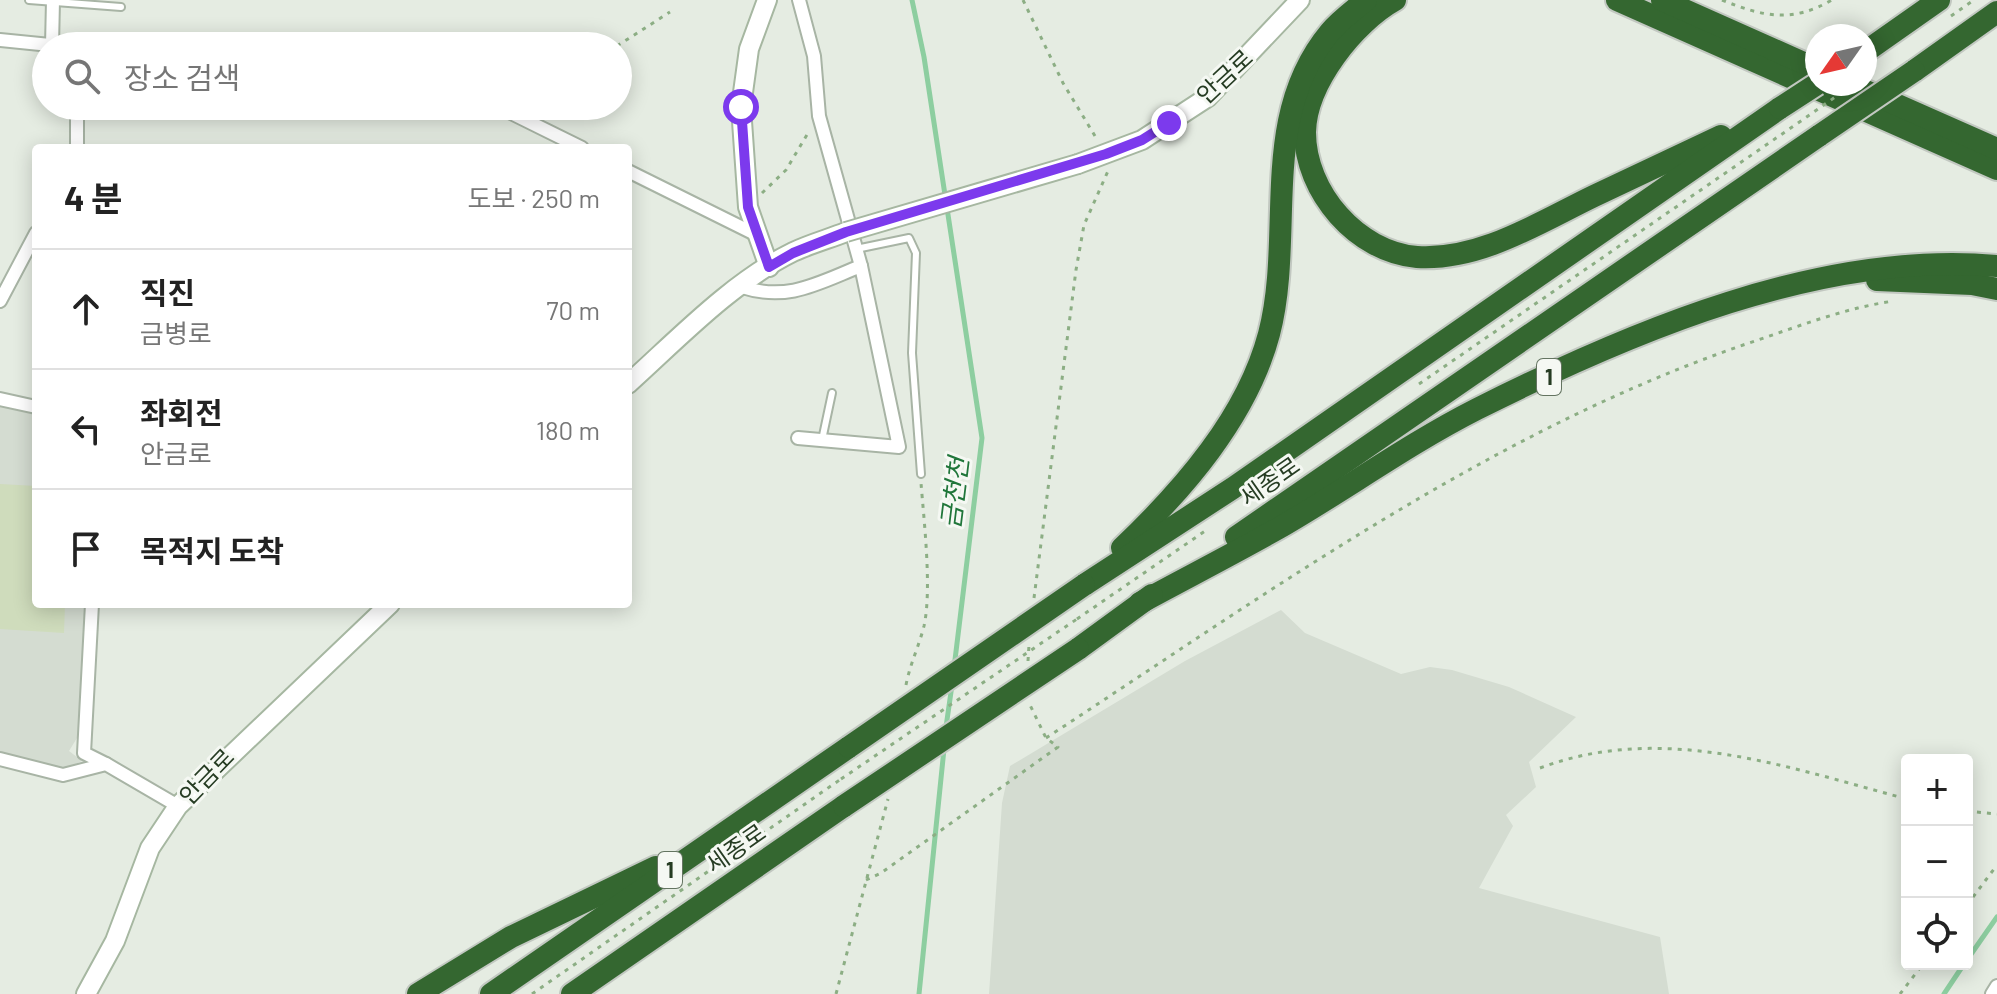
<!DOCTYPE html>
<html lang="ko">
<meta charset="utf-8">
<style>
:root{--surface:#fff;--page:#f2f2f2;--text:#222;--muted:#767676;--line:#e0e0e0}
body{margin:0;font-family:Barlow,"Noto Sans KR",sans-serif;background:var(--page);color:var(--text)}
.controls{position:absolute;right:24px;bottom:24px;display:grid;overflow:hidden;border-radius:8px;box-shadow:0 4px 20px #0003}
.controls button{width:72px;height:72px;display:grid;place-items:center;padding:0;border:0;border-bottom:2px solid var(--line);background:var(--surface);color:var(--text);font:40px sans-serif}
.compass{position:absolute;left:1805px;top:24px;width:72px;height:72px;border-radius:50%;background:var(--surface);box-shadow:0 4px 20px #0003;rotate:236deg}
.stop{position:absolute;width:24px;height:24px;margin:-18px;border:6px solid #7c3aed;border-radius:50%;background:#fff}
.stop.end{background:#7c3aed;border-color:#fff;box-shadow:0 2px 8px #0008}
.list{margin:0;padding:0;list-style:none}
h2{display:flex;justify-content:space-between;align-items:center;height:104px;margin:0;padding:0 32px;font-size:34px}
h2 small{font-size:26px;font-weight:400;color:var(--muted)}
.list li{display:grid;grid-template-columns:52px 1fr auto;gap:24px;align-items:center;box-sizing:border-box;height:120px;padding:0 32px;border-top:2px solid var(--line)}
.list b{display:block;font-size:30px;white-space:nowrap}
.list p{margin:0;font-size:26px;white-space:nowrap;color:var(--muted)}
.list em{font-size:26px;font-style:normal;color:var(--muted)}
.icon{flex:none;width:44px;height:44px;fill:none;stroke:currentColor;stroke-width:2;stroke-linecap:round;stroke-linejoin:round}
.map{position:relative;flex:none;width:1997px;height:994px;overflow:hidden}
.search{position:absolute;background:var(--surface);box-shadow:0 4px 20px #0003;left:32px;top:32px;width:600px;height:88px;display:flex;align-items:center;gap:20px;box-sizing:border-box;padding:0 28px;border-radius:44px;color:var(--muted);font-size:30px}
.panel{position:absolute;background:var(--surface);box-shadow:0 4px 20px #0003;left:32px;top:144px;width:600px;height:464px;border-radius:8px}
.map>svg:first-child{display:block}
.built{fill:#d4dcd1}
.green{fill:#cfdcbc}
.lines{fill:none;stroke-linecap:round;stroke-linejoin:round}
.stream{stroke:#8dcea0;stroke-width:5}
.lane-casing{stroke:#a8b4a5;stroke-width:10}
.street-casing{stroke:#a8b4a5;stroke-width:16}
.secondary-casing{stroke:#a6b7a1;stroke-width:22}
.highway-casing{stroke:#c2c8c1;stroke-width:26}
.path{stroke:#8cae84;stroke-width:3;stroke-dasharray:4 6;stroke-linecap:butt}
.lane{stroke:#fff;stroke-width:6}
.street{stroke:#fff;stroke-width:12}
.secondary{stroke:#fff;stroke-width:18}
.highway{stroke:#346730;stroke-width:22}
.secondary-bridge-casing{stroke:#a6b7a1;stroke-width:22;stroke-linecap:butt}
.highway-bridge-casing{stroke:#c2c8c1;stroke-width:26;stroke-linecap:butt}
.path-bridge{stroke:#8cae84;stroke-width:3;stroke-dasharray:4 6;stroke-linecap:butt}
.secondary-bridge{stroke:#fff;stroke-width:18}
.highway-bridge{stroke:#346730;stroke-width:22}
.route{stroke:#7c3aed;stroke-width:10}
.labels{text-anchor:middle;stroke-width:6;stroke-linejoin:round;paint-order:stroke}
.shield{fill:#f5f8f3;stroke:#647461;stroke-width:2}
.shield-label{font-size:22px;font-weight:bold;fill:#263c23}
.street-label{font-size:24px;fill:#263c23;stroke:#f5f8f3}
.water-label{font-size:26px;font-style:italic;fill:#20763a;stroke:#f5f8f3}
</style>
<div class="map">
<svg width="1997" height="994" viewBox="0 0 1997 994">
<rect width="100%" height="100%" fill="#e5ece2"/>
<g class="built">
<path d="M0 406 36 415V604H86L80 733 69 751 82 761 63 770 0 755Z"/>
<path d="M1281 610 1305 633 1401 674 1430 667 1452 670 1509 687 1576 717 1529 762 1536 787 1506 815 1513 826 1479 888 1660 937 1669 994H989L1002 803 1010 766 1185 661Z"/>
</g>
<path class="green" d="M0 484 36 486V604H65L64 633 0 629Z"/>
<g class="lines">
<g class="stream">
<path d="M912 0 924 57 982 438 954 668"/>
<path d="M946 727 952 685"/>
<path d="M1967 960 1997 917"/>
<path d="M919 994 944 749"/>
<path d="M1944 994 1964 964"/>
</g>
<defs>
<g id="lane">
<path d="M29 0 121 7"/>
<path d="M856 249 909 238 916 253 912 353 921 474"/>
<path d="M822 440 832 393"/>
</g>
<g id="street">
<path d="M799 0 814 56 819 116 861 266"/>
<path d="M0 40 50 45"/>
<path d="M52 46 53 0"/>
<path d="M497 106 582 148"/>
<path d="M77 148V106"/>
<path d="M628 171 759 236"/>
<path d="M742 287C788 302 818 283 861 266L899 447 798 438"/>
<path d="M0 301 36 233"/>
<path d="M0 399 36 407"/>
<path d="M92 604 84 753 106 764"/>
<path d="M0 759 63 775 106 764 178 806"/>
<path d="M1992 994 1997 986"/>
</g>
<g id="secondary">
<path d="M767 0 749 49 741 107 748 207 769 267"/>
<path d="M1078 164 1142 140 1208 97 1300 0"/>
<path d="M628 384C678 339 732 282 793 252 810 244 828 239 846 232"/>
<path d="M86 994 115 941 150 848 178 806 390 604"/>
</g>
<g id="highway">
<path d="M1395 0C1354 23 1306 83 1305 132 1305 192 1357 252 1417 257 1480 261 1540 222 1594 196 1636 176 1679 156 1721 136"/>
<path d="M1617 0 1997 169"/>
<path d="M1662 0 1817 69"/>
<path d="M1865 52 1939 0"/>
<path d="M1914 71 1997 12"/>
<path d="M1850 84 1997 149"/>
<path d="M1877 280 1972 284 1997 289"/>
<path d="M1236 537 1820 135"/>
<path d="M1122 548C1183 490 1247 417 1269 334 1295 235 1258 118 1330 32 1340 20 1354 10 1366 0"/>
<path d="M1084 585 1233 488 1780 108"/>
<path d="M1140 603C1186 578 1233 554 1279 528 1345 490 1408 444 1477 409 1630 332 1822 250 1997 266"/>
<path d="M1078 649 1152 595"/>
<path d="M418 994 511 937 656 867"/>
<path d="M491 994 849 747"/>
<path d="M572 994 844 806"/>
</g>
</defs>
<use href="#lane" class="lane-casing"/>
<use href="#street" class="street-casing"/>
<use href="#secondary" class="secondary-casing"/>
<use href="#highway" class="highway-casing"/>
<g class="path">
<path d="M1023 0 1063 83 1098 141"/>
<path d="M1722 0C1764 17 1792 23 1832 0"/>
<path d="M1951 16 1974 0"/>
<path d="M617 46 670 12"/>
<path d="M762 193 786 170 808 133"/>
<path d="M1419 384 1798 123"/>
<path d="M1034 598 1076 270 1084 225 1108 171"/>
<path d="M1077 619 1208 529"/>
<path d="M1028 661 1029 645"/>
<path d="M906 685C910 664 919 646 924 626 932 590 924 521 921 483"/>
<path d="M1046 738C1271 591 1493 430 1749 343 1797 327 1844 308 1894 301"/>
<path d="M1540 768C1662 722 1787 767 1907 799"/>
<path d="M1967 811 1997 814"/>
<path d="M866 880 881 873 1058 747 1046 738 1030 705"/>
<path d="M1967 905 1997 865"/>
<path d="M532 994 841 779"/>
<path d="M836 994 888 799"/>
<path d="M1900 994 1923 964"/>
</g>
<use href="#lane" class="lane"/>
<use href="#street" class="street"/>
<use href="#secondary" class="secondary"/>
<use href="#highway" class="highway"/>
<defs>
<path id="secondary-bridge" d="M846 232 1078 164"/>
<g id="highway-bridge">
<path d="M1780 108 1817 84"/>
<path d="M1820 135 1914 71"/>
<path d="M849 747 1084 585"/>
<path d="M844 806 1078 649"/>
</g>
</defs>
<use href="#secondary-bridge" class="secondary-bridge-casing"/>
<use href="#highway-bridge" class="highway-bridge-casing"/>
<g class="path-bridge">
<path d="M1798 123 1854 84"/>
<path d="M841 779 1077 619"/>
</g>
<use href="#secondary-bridge" class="secondary-bridge"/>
<use href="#highway-bridge" class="highway-bridge"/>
</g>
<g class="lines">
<path class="route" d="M741 107 748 207 769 267 793 253 846 232 1106 154 1142 140 1169 123"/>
</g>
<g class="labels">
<g class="shield">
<rect x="1537" y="359" width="24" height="36" rx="6"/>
<rect x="658" y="852" width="24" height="36" rx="6"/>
</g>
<g class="shield-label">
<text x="1549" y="385">1</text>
<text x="670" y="878">1</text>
</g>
<g class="street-label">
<text transform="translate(1225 77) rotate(-43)" y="8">안금로</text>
<text transform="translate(1270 482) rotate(-35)" y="8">세종로</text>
<text transform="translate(207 777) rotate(-46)" y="8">안금로</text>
<text transform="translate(736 849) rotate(-35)" y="8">세종로</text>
</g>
<g class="water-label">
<text transform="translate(955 493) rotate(-83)" y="9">금천천</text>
</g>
</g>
</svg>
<div class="controls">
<button>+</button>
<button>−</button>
<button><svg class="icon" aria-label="locate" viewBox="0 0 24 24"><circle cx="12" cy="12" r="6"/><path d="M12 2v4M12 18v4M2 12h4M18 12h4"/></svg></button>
</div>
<svg class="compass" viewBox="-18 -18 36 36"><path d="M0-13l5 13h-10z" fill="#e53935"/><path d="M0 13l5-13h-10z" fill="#767676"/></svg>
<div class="stop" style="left:741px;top:107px"></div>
<div class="stop end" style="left:1169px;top:123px"></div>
<div class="search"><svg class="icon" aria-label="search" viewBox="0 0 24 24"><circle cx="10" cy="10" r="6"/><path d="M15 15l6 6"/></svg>장소 검색</div>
<section class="panel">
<h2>4 분<small>도보 · 250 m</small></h2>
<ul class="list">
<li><svg class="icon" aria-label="ahead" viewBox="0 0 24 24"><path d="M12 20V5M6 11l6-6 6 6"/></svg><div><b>직진</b><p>금병로</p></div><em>70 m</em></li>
<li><svg class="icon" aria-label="left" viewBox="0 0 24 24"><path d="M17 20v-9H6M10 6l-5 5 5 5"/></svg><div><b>좌회전</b><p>안금로</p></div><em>180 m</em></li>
<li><svg class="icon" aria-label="arrive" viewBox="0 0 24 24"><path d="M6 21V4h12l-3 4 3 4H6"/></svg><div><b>목적지 도착</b></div></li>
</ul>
</section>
</div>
